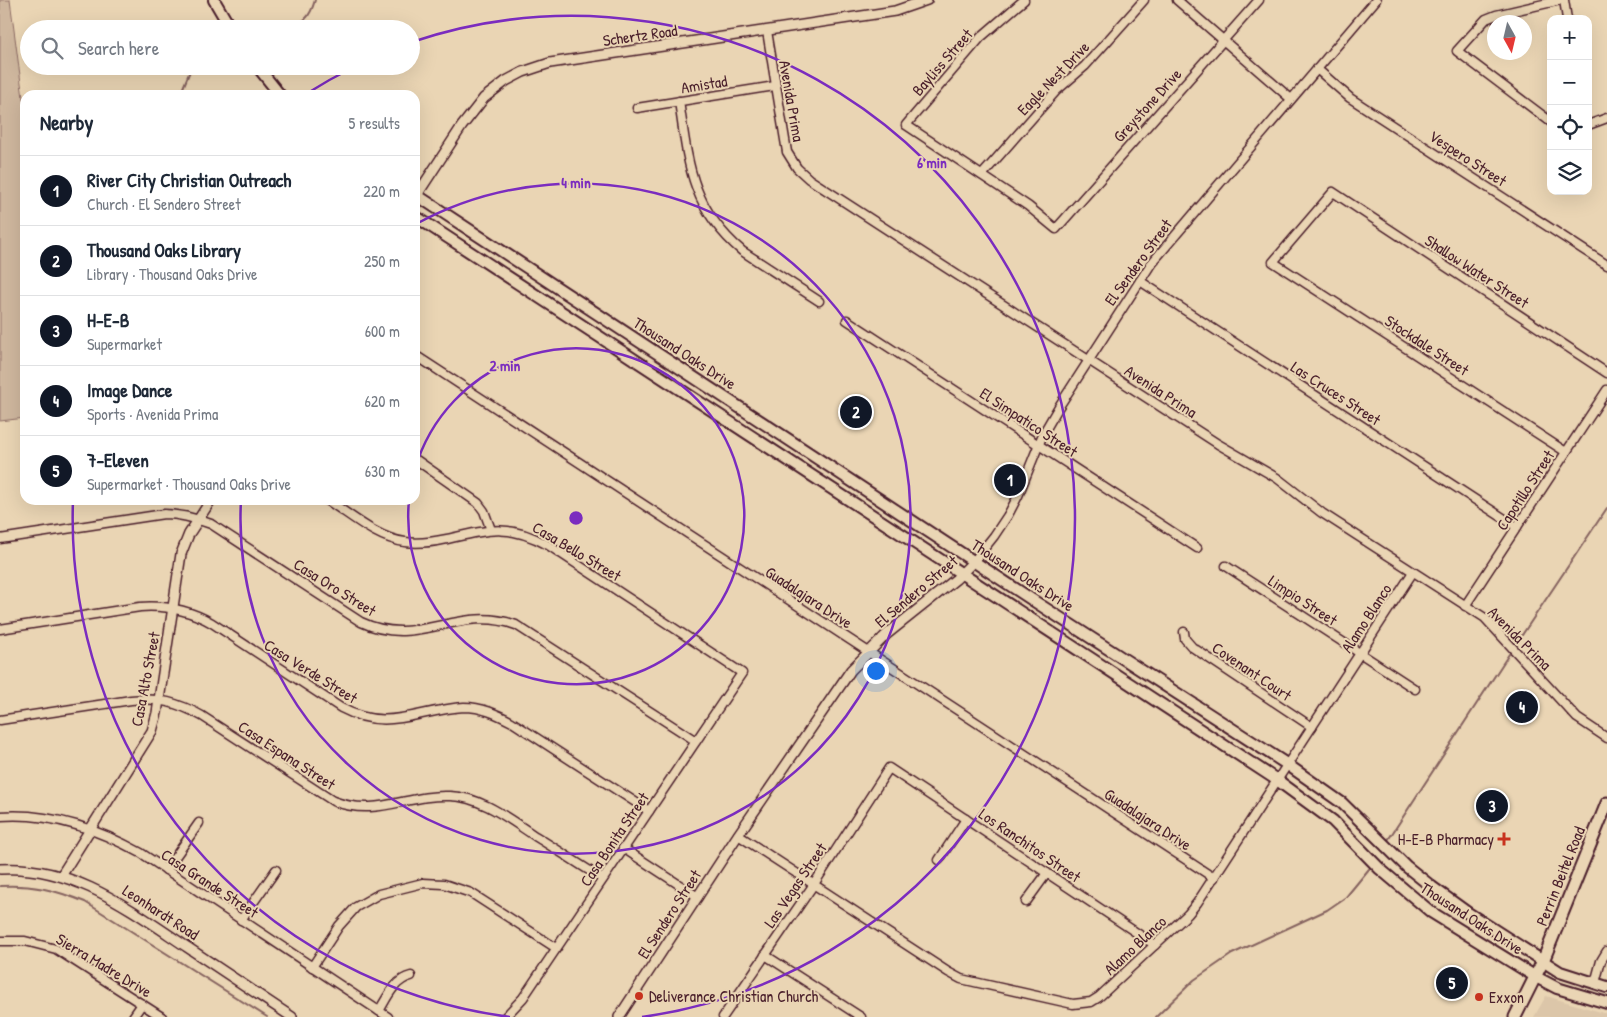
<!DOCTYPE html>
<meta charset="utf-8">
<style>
:root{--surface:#fff;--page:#f6f6f7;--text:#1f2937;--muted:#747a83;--line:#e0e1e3;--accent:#111827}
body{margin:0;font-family:"Patrick Hand",sans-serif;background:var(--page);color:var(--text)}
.controls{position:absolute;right:15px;top:15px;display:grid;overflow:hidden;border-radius:10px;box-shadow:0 5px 20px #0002}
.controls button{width:45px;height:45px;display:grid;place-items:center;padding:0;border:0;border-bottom:1px solid var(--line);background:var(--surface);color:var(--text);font:25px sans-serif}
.compass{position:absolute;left:1487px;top:15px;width:45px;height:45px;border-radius:50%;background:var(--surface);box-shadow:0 5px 20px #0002;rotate:172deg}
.you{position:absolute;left:875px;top:670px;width:18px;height:18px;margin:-12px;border:4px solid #fff;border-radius:50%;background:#1a73e8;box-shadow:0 0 0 8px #1a73e833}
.badge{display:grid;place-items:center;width:32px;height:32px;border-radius:50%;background:var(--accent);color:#fff;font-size:16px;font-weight:700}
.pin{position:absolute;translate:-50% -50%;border:2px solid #fff;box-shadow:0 1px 5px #0006}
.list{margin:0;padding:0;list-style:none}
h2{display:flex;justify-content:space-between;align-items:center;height:65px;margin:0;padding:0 20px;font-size:21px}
h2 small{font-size:16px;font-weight:400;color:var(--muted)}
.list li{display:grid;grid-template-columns:32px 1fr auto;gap:15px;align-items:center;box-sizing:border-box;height:70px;padding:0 20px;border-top:1px solid var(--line)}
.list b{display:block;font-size:19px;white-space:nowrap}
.list p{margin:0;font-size:16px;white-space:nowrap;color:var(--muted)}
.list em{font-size:16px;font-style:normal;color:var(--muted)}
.icon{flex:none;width:28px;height:28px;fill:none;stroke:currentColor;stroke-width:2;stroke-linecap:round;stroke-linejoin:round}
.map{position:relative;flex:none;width:1607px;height:1017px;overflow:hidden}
.search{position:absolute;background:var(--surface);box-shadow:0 5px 20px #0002;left:20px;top:20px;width:400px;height:55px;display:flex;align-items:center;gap:12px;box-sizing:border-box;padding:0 18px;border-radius:28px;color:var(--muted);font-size:19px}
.panel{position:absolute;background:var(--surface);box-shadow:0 5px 20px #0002;left:20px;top:90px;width:400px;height:415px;border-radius:15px}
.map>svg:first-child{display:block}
.built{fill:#dcc6a9}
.green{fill:#cfb79e;stroke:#8c6b64}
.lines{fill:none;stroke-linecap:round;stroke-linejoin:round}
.stream{stroke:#85625e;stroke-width:2}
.minor-casing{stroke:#4a1f2b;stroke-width:11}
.tertiary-casing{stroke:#4a1f2b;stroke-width:12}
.secondary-casing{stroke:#4a1f2b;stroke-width:14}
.primary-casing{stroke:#4a1f2b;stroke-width:15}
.minor{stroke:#ead5b4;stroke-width:8}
.tertiary{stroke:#ead5b4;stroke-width:9}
.secondary{stroke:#ead5b4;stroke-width:10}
.primary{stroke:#ead5b4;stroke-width:11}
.ring{fill:none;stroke:#7b2cbf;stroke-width:2.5}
.poi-dot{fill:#c8321e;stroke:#ead5b4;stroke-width:2}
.labels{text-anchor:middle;stroke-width:4;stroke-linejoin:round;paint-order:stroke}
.street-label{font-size:16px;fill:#4a1f2b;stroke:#ead5b4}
.poi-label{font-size:16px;fill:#4a1f2b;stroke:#ead5b4;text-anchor:start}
.centre{fill:#7b2cbf;stroke:#ead5b4;stroke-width:2.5}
.ring-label{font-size:15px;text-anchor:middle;font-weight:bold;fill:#7b2cbf;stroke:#ead5b4;stroke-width:4;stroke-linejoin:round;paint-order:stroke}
</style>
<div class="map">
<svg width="1607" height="1017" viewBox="0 0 1607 1017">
<rect width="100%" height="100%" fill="#ead5b4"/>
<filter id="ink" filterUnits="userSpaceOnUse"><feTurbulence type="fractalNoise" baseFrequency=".02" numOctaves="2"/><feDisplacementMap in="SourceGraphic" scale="10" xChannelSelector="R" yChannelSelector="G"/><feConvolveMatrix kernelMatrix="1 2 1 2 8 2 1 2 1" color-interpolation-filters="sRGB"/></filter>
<g filter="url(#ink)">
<path class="built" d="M1546 996 1604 1013 1607 1014V1017H1534Z"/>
<path class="green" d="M0 0H10L25 113V418L0 421Z"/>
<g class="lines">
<g class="stream">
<path d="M284 29C303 22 309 21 315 0"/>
<path d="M180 95 192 66"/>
<path d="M1514 647 1607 508"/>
<path d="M1388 840 1511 651"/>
<path d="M0 886C32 884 55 890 85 902L267 1017"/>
<path d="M1156 1017 1194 980 1232 954 1327 910 1346 897 1369 869"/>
</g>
<defs>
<g id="minor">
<path d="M1024 0 981 37 906 125 1028 206 1056 229 1259 0"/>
<path d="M1177 0 1291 99"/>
<path d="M1564 0 1567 19"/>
<path d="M767 31 787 152 797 168 809 179 1218 444 1277 478 1322 513 1485 618 1577 718 1607 738"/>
<path d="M1317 69 1350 98 1607 265"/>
<path d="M679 101C688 163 691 208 742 251L819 301"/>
<path d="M637 108 775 86"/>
<path d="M1551 122 1457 51 1486 19 1496 15 1561 0"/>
<path d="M1588 125 1607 118"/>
<path d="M982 175 1056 91 1085 66 1144 0"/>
<path d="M1140 281 1517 527"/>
<path d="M847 320 1197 548"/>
<path d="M415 355 1214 878"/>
<path d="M1566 452 1273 262 1333 192 1607 373"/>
<path d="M415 459 478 503 484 511 491 530"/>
<path d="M327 500C351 515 376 538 405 542 419 544 433 542 447 539 487 530 509 523 548 545L742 673 523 998 505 1017"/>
<path d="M0 539 164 514C181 514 195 518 211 524L361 622C418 649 459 604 516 625L696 741"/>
<path d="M974 561 994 536 1008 515 1018 496 1043 434 1058 408 1151 264 1376 0"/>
<path d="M1226 566 1415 689"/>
<path d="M1465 606 1607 390"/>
<path d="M0 629 140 607C167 605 189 610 212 623L341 708C388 733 417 710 464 707 482 707 497 714 512 722L649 811"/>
<path d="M1184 632 1185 639 1192 647 1312 727"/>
<path d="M0 720 131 700C158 697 179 703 202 716L333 801C378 818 406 794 450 796 482 797 509 819 535 836 558 850 580 865 603 879"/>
<path d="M0 816C50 812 98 829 141 853L388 1017"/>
<path d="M738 835 948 972 961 979 1073 1004 1091 1002 1099 997 1188 914 1197 903 1413 572"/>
<path d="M623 848 698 897"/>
<path d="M939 860 966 819"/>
<path d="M166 870 199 823"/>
<path d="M1026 902 1047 873"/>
<path d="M241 920 276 870"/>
<path d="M0 941H25L56 949 162 1017"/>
<path d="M765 955 861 1017"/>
<path d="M312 967 339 926 356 907 379 894 423 883 444 884 471 893 556 948"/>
<path d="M1595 983 1601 961 1607 951"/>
<path d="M379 1011C387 998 394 980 411 976"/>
<path d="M133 1017 142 1004"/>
<path d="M723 1017 814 884 889 768 1155 945"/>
</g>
<g id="tertiary">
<path d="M415 198 462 126 484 98 506 81 523 72 550 63 895 11 927 0"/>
<path d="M0 869C72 864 130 909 187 947 222 970 257 994 292 1017"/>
<path d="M61 876 152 731 157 713 181 554 189 534 211 500"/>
<path d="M619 1017 738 835 851 670 887 634 956 579 974 561"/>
</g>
<g id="secondary">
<path d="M214 0 231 29"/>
<path d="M257 66 280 95"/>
<path d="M415 194 1034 601 1288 765 1342 803 1407 867 1432 887 1468 913 1560 972 1607 987"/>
<path d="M415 216 1277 780 1333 821 1380 869 1431 912 1536 977 1557 988 1607 1003"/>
</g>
<path id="primary" d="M1515 1017 1543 961 1607 803"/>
</defs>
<use href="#minor" class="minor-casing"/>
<use href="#tertiary" class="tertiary-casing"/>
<use href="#secondary" class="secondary-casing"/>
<use href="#primary" class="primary-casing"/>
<use href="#minor" class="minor"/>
<use href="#tertiary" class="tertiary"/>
<use href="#secondary" class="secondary"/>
<use href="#primary" class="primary"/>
</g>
</g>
<g class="ring">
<path d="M415 469A168 168 0 1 1 409 500"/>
<path d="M416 224A335 335 0 1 1 241 500"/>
<path d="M510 1017A503 503 0 0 1 73 500M306 94A503 503 0 0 1 352 68M412 42A503 503 0 1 1 642 1017"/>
</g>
<g class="poi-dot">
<path d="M1501.5 831.5h5v5h5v5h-5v5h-5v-5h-5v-5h5z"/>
<circle cx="639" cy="996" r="5"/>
<circle cx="1479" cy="997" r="5"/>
</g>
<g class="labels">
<g class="street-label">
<text transform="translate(640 35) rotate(-8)" y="6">Schertz Road</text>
<text transform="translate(942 62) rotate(-49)" y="6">Bayliss Street</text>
<text transform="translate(1053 78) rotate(-46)" y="6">Eagle Nest Drive</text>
<text transform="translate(704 84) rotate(-9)" y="6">Amistad</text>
<text transform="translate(792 101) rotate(80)" y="6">Avenida Prima</text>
<text transform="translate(1147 105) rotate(-48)" y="6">Greystone Drive</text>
<text transform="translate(1468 158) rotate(33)" y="6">Vespero Street</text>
<text transform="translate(1138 262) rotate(-54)" y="6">El Sendero Street</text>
<text transform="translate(1477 271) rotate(33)" y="6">Shallow Water Street</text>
<text transform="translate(1427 345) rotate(33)" y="6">Stockdale Street</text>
<text transform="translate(685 353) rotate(33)" y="6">Thousand Oaks Drive</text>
<text transform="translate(1161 391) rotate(33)" y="6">Avenida Prima</text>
<text transform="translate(1336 393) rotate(33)" y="6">Las Cruces Street</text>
<text transform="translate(1029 422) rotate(33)" y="6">El Simpatico Street</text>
<text transform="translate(1525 490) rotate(-57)" y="6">Capotillo Street</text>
<text transform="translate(577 551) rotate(31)" y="6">Casa Bello Street</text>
<text transform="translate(1023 575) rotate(33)" y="6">Thousand Oaks Drive</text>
<text transform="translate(335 587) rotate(32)" y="6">Casa Oro Street</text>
<text transform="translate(916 591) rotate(-40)" y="6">El Sendero Street</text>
<text transform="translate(809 597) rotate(33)" y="6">Guadalajara Drive</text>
<text transform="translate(1303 600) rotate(33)" y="6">Limpio Street</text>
<text transform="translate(1366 618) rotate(-57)" y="6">Alamo Blanco</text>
<text transform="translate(1520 638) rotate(45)" y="6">Avenida Prima</text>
<text transform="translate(311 671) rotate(32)" y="6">Casa Verde Street</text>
<text transform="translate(1252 671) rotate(34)" y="6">Covenant Court</text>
<text transform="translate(145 679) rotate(-79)" y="6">Casa Alto Street</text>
<text transform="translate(287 755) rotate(33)" y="6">Casa Espana Street</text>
<text transform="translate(1148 819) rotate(33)" y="6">Guadalajara Drive</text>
<text transform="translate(614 839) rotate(-56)" y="6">Casa Bonita Street</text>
<text transform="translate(1030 845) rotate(34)" y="6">Los Ranchitos Street</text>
<text transform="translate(1560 876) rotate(-68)" y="6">Perrin Beitel Road</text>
<text transform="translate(210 883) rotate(33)" y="6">Casa Grande Street</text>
<text transform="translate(795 885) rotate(-56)" y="6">Las Vegas Street</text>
<text transform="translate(161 912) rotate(33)" y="6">Leonhardt Road</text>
<text transform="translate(669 914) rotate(-57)" y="6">El Sendero Street</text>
<text transform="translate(1472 918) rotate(33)" y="6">Thousand Oaks Drive</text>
<text transform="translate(1135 945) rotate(-43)" y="6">Alamo Blanco</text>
<text transform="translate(104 965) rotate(31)" y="6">Sierra Madre Drive</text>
</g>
<g class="poi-label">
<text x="1494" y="845" text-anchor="end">H-E-B Pharmacy</text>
<text x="649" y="1002">Deliverance Christian Church</text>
<text x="1489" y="1003">Exxon</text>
</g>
</g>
<circle cx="576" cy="518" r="8" class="centre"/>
<g class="ring-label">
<text x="932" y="168">6 min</text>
<text x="576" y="188">4 min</text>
<text x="505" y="371">2 min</text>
</g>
</svg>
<div class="controls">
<button>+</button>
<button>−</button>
<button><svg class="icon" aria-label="locate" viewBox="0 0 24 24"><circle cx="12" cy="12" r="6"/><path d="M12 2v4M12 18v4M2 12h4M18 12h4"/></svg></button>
<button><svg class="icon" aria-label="layers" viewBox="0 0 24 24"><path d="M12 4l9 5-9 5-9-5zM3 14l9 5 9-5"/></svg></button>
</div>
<svg class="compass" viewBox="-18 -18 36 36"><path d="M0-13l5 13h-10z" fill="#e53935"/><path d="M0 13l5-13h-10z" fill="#747a83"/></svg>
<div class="you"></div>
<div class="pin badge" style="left:1010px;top:480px">1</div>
<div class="pin badge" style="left:856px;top:412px">2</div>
<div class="pin badge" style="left:1492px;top:806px">3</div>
<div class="pin badge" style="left:1522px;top:707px">4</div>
<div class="pin badge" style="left:1452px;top:983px">5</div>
<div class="search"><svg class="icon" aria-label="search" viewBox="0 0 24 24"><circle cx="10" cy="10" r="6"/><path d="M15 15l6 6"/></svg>Search here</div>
<section class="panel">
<h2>Nearby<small>5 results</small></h2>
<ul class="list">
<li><span class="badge">1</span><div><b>River City Christian Outreach</b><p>Church · El Sendero Street</p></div><em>220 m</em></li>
<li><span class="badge">2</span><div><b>Thousand Oaks Library</b><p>Library · Thousand Oaks Drive</p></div><em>250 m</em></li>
<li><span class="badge">3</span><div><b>H-E-B</b><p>Supermarket</p></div><em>600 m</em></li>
<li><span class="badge">4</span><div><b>Image Dance</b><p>Sports · Avenida Prima</p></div><em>620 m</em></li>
<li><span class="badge">5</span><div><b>7-Eleven</b><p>Supermarket · Thousand Oaks Drive</p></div><em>630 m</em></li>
</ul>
</section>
</div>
